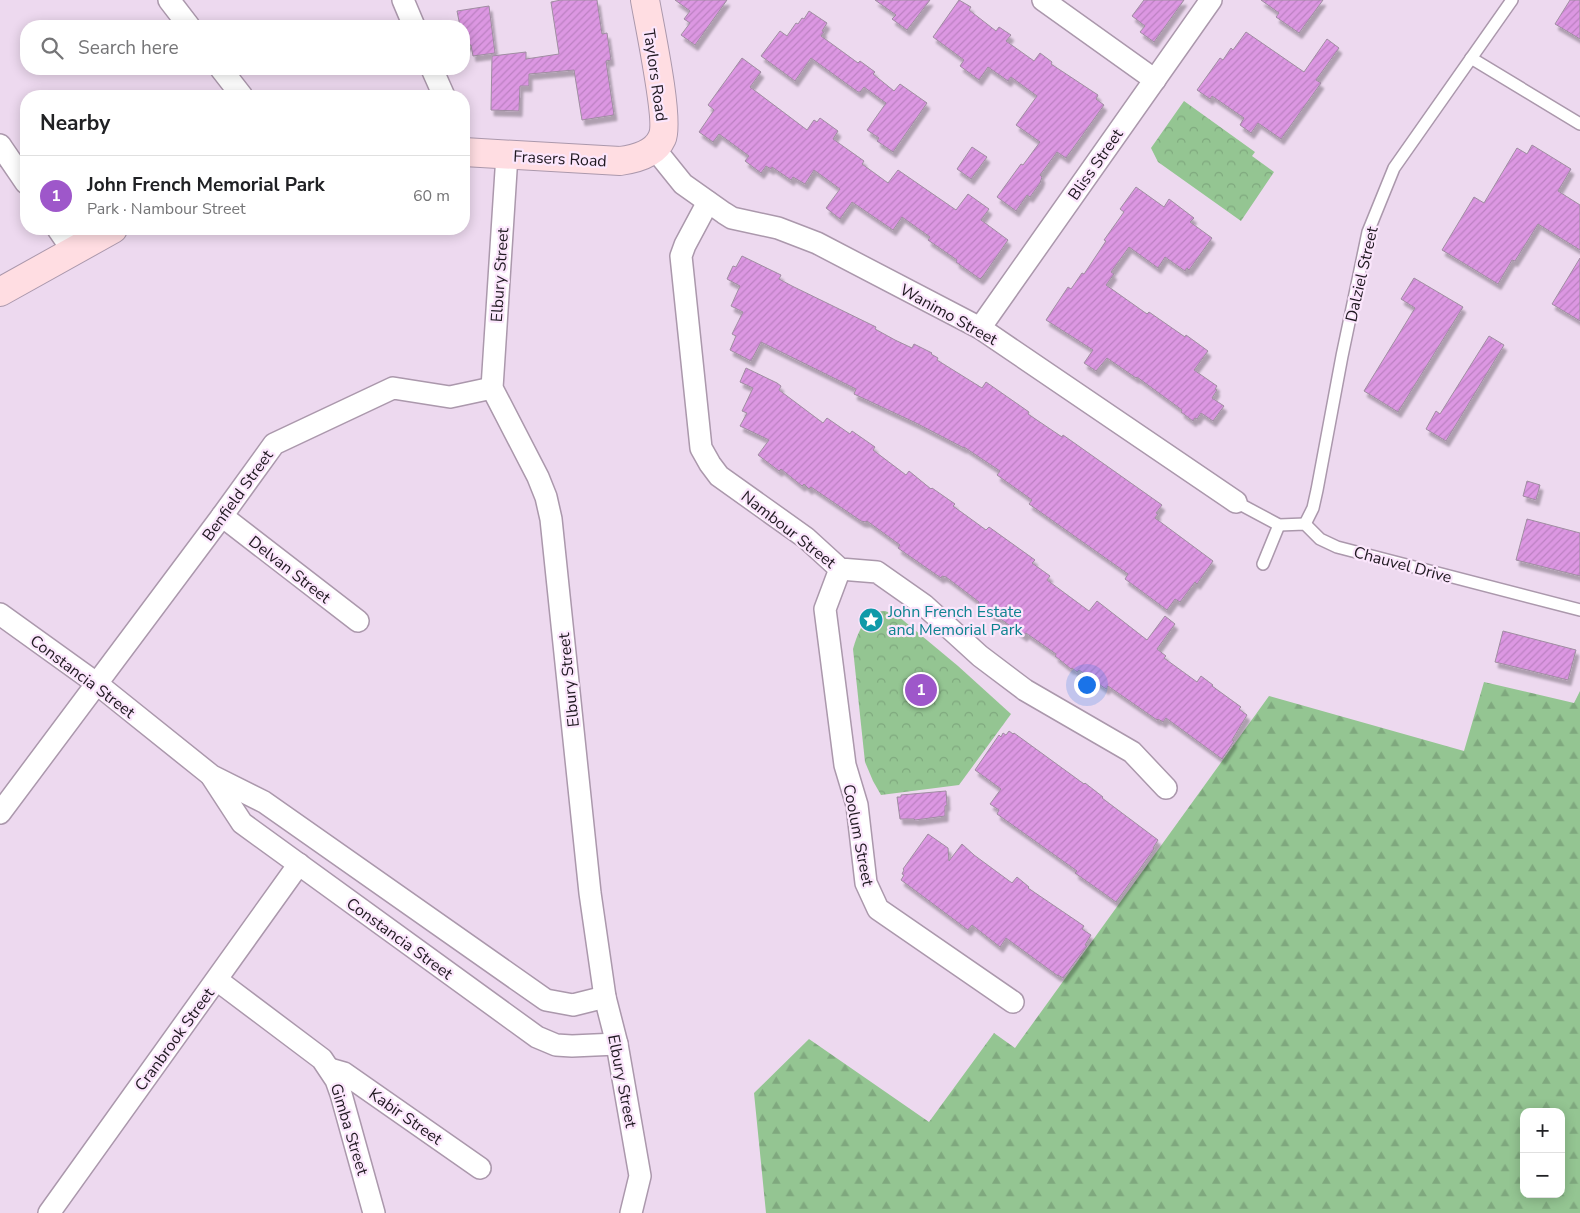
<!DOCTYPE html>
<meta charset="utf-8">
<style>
:root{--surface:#fff;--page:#f2f2f2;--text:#202124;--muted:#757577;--line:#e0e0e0;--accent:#9e57ca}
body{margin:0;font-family:"Nunito Sans",sans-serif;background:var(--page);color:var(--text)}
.controls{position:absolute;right:15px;bottom:15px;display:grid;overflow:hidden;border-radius:10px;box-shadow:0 2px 12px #0003}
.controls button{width:45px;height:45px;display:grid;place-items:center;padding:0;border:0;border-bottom:1px solid var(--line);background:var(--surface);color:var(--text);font:25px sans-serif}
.you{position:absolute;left:1086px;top:684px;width:18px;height:18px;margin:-12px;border:4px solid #fff;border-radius:50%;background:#1a73e8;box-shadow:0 0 0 8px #1a73e833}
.badge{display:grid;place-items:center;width:32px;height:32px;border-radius:50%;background:var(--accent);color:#fff;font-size:16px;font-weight:700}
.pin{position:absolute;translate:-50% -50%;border:2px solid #fff;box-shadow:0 1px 5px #0006}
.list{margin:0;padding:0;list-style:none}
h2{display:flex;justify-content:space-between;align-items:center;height:65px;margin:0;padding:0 20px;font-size:21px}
h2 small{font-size:16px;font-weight:400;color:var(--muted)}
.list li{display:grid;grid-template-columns:32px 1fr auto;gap:15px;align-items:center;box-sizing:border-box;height:80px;padding:0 20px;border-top:1px solid var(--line)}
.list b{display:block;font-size:19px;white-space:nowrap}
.list p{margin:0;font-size:16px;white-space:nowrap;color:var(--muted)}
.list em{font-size:16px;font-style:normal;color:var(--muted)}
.icon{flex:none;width:28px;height:28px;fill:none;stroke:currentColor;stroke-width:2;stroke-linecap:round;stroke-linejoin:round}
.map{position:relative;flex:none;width:1580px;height:1213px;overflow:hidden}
.search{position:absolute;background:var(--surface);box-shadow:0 2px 12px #0003;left:20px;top:20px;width:450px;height:55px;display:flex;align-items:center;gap:12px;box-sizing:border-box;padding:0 18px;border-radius:20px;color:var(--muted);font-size:19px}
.panel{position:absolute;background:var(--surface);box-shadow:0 2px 12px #0003;left:20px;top:90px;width:450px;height:145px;border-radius:20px}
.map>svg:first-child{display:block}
.forest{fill:url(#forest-firs);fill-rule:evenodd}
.park{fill:url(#park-crowns)}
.building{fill:url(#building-hatch);stroke:#9f8da1;filter:url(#shadow)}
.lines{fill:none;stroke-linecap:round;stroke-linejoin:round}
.lane-casing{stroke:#ab98ac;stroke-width:14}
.street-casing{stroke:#ab98ac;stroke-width:24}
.secondary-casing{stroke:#ab98ac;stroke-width:30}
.lane{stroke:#fff;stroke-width:11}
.street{stroke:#fff;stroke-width:21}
.secondary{stroke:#ffdde2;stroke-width:28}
.labels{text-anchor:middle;stroke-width:4.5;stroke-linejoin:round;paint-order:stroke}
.street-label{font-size:16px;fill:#1f1820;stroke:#fbe6fc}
.culture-label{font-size:16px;fill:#0d838f;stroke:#fbe6fc;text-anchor:start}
</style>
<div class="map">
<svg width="1580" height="1213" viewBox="0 0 1580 1213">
<defs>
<pattern id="forest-firs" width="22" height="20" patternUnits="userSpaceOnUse" patternTransform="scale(1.25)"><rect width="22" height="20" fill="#94c592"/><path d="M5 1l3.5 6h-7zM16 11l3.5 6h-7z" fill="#7fa87e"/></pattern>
<pattern id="park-crowns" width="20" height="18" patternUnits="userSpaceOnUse" patternTransform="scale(1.25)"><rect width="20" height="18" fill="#94c592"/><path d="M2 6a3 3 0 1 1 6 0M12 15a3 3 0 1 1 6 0" fill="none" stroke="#7fa87e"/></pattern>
<pattern id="building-hatch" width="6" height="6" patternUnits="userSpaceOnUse" patternTransform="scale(1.25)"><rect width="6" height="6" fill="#dc97e2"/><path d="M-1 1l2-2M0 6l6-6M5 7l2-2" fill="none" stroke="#bc81c2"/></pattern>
<filter id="shadow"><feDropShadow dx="3" dy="5.5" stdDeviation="1" flood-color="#0004"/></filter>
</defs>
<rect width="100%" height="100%" fill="#edd9ef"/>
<path class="forest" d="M1484 682 1574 703 1580 691V1213H766L754 1093 809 1039 929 1122 994 1033 1015 1048 1269 696 1464 751ZM1524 1112H1561V1194H1524Z"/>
<g class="park">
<path d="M1184 101 1255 152 1252 156 1274 172 1241 221 1158 162 1151 148Z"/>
<path d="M885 611 898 616 958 666 1011 714 959 785 881 795 873 781 865 762 853 649C857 635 862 623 872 612Z"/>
</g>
<g class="building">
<path d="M561 0H597L602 34 607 33 611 60 606 61 614 115 582 120 574 70 529 74V86H520L519 111 491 110 492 56 526 52V59L559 54 551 2Z"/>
<path d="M675 0H727L695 45 681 35 690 23 684 19 690 11Z"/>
<path d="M875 0H930L907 30 892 19 896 15Z"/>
<path d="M959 0 971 7 969 10 996 31 999 27 1011 35 1006 41 1034 61 1040 53 1052 62 1051 64 1098 95 1096 99 1104 105 1066 158 1057 152 1040 175 1042 177 1040 183 1030 197 1027 195 1016 211 997 197 1021 164 1023 165 1040 142 1016 125 1037 96 1011 77 1008 81 988 67 979 80 960 66 964 60 933 37Z"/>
<path d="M1144 0H1184L1154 42 1140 32 1145 26 1132 16Z"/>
<path d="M1261 0H1323L1299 33 1276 17 1279 13Z"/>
<path d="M1570 0H1580V39L1555 24Z"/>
<path d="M489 6 495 53 473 56 471 45H466L464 26H460L457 11Z"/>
<path d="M809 11 827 23 822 31 824 32 821 36 858 63 860 61 875 72 873 74 894 91 900 84 927 103 893 152 877 141 879 138 867 130 886 103 864 87 860 92H858L811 58 795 81 761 56 780 31 787 36 796 23 798 24 802 18 804 19Z"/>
<path d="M1246 32 1304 72 1327 39 1339 48 1316 80 1321 83 1281 139 1258 123 1251 133 1240 125 1244 118 1212 96 1210 99 1197 90 1220 58 1223 60 1231 48 1233 50Z"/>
<path d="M742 58 761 72 750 87 807 130 814 120 817 122 820 118 838 131 833 139 864 161 862 164 888 183 898 170 956 210 968 194 989 209 981 220 1008 240 983 276 980 279 956 262 957 260 928 240 930 237 902 217 893 230 852 202 840 219 826 208 840 189 814 170 805 184 793 177 791 180 772 167 771 169 766 166 761 173 745 161 749 156 719 134 713 142 699 132 714 110 708 105Z"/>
<path d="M1532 145 1571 169 1558 191 1580 205V250L1538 224 1515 261 1512 260 1498 284 1442 250 1474 197 1484 203 1517 148 1527 154Z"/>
<path d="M972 147 987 157 971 179 957 169Z"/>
<path d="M1136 187 1164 207 1169 199 1194 218 1190 222 1212 238 1189 270 1187 268 1185 271 1165 257 1158 268 1129 247 1111 272 1114 274 1106 285 1147 314 1149 312 1185 337 1186 335 1208 351 1194 370 1217 386 1215 389 1217 390 1212 398 1224 406 1213 421 1201 413 1197 419 1195 418 1193 421 1181 412 1182 410 1137 377 1136 378 1107 358 1096 371 1084 363 1093 350 1046 320 1068 287 1071 289 1082 273 1084 274 1106 241 1104 240 1124 212 1120 209Z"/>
<path d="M742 256 781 275 779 279 792 286 876 327 875 329 895 340 912 348 914 344 932 353 931 354 938 358 937 360 982 388 986 382 1029 412 1028 414 1062 437 1063 435 1162 505 1156 513 1158 514 1155 518 1213 561 1197 584 1195 582 1180 602 1175 599 1167 610 1125 579 1128 574 1029 504 1032 500 997 475 1000 471 964 447V448L916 423 854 394 856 389 761 342 751 361 730 350 736 336 732 334 743 312 731 306 740 286 727 279 733 266 736 267Z"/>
<path d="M1580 258V321L1552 304Z"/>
<path d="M1414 278 1463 307 1398 412 1364 391 1415 308 1401 299Z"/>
<path d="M1489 336 1504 345 1446 441 1426 429 1436 411 1440 414Z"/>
<path d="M746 368 777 383 781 386 779 390 823 423 827 418 850 434 852 431 875 447 873 450 906 475 909 471 931 489 932 488 955 504 953 506 986 530 989 527 1035 560 1032 563 1050 576 1047 580 1089 611 1097 601 1147 640 1165 616 1175 624 1157 649 1166 656 1164 658 1197 682 1201 676 1213 685 1212 686 1241 707 1239 709 1247 715 1232 740 1234 741 1222 759 1166 718 1163 722 1158 719 1157 720 1108 686 1106 689 1079 670 1077 672 1072 668 1071 669 1055 656 1056 654 1026 633 1024 636 998 617 997 618 978 604 979 602 946 577 942 576 941 578 905 553 898 548 900 545 867 521 866 522 861 521 811 487 809 489 804 484 802 486 781 469 779 471 758 455 769 440 740 426 747 413 742 411 753 388 740 382Z"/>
<path d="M1527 481 1540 485 1536 500 1523 496Z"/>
<path d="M1527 519 1580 533V576L1516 560Z"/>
<path d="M1503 631 1576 650 1568 680 1495 662Z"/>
<path d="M1009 731 1013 734 1014 733 1084 784 1085 783 1103 797 1102 798 1158 840 1153 848 1154 849 1116 902 1075 873 1077 871 997 814 999 810 990 804 1001 789 975 770 999 735 1001 737 1003 733 1006 735Z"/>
<path d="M946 791 947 805 945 806V816L915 820 914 819H900L897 797H901V795Z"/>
<path d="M928 834 948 848 949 861 962 844 974 855 1012 883 1017 877 1029 887 1028 888 1084 926 1082 929 1091 935 1085 945 1087 946 1063 978 1058 975V976L1006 938 1000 947 972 925 968 930 901 880 904 875 902 874 904 870 903 869Z"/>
</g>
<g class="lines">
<defs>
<g id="lane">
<path d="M1471 58 1580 124"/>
<path d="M1236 502 1279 525 1305 524 1320 539 1337 547 1580 610"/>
<path d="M1305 524 1313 508 1317 490 1342 356 1368 232 1394 168 1512 0"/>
<path d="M1263 564 1279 525"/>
</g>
<g id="street">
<path d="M169 0 189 26"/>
<path d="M403 0 414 26"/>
<path d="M1043 0 1155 80"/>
<path d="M221 69 242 96"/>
<path d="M432 69 444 96"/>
<path d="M0 145 26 183"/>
<path d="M654 148 683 184 724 213 732 218 778 228 817 243 980 328 1236 502"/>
<path d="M507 155 492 388 538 477 546 497 551 519 590 893 605 997 617 1044 640 1176 631 1213"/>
<path d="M708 202 685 245 681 256 701 448 710 464 719 476 806 538 840 569 877 572 924 605 980 656 1025 690 1132 752 1166 788"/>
<path d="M58 229 73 251"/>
<path d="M980 328 1211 0"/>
<path d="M222 516 358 621"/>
<path d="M840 569 825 609 845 765 857 805 866 883 878 909 1013 1002"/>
<path d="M0 614 96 683 212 776 264 802 546 1000 573 1005 605 997"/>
<path d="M212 777 242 823 537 1037 556 1045 572 1046 617 1044"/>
<path d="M0 813 222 516 274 444 393 388 450 397 492 388"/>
<path d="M217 980 322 1059 336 1080 341 1094 374 1213"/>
<path d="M330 1069 344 1073 480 1168"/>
<path d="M49 1213 299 864"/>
</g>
<g id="secondary">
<path d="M464 152 620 161C635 159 655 154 662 138 670 122 649 23 645 0"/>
<path d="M0 292 113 229"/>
</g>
</defs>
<use href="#lane" class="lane-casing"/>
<use href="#street" class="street-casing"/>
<use href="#secondary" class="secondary-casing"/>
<use href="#lane" class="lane"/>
<use href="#street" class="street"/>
<use href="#secondary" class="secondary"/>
</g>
<defs>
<symbol id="sight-disc" viewBox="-11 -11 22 22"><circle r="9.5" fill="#0f9aa8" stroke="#fbe6fc"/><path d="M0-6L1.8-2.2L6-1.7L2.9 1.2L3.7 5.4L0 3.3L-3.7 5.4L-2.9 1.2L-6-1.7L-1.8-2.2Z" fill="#fff"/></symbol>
</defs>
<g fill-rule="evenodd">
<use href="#sight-disc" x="857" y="606" width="28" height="28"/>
</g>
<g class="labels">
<g class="street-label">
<text transform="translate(656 75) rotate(82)" y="6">Taylors Road</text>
<text transform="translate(560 158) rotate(3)" y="6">Frasers Road</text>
<text transform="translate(1095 164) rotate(-55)" y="6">Bliss Street</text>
<text transform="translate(1361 274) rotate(-77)" y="6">Dalziel Street</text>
<text transform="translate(499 275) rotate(-86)" y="6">Elbury Street</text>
<text transform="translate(949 314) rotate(29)" y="6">Wanimo Street</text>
<text transform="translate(237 495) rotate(-54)" y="6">Benfield Street</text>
<text transform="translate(789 529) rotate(38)" y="6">Nambour Street</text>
<text transform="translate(1403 564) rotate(15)" y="6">Chauvel Drive</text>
<text transform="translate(290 569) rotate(38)" y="6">Delvan Street</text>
<text transform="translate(83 676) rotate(37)" y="6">Constancia Street</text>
<text transform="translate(568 680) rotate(-96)" y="6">Elbury Street</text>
<text transform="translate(859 835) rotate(79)" y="6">Coolum Street</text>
<text transform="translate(400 938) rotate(36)" y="6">Constancia Street</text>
<text transform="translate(174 1039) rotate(-54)" y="6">Cranbrook Street</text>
<text transform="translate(623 1081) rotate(79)" y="6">Elbury Street</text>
<text transform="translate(406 1116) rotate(35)" y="6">Kabir Street</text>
<text transform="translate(350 1129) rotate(73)" y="6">Gimba Street</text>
</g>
<g class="culture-label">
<text x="888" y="617">John French Estate<tspan x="888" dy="18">and Memorial Park</tspan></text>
</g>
</g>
</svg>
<div class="controls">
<button>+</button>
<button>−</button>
</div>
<div class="you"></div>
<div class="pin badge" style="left:921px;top:690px">1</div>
<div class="search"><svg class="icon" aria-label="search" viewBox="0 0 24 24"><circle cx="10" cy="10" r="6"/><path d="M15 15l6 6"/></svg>Search here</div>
<section class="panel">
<h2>Nearby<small></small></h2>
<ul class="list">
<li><span class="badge">1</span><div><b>John French Memorial Park</b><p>Park · Nambour Street</p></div><em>60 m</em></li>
</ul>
</section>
</div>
